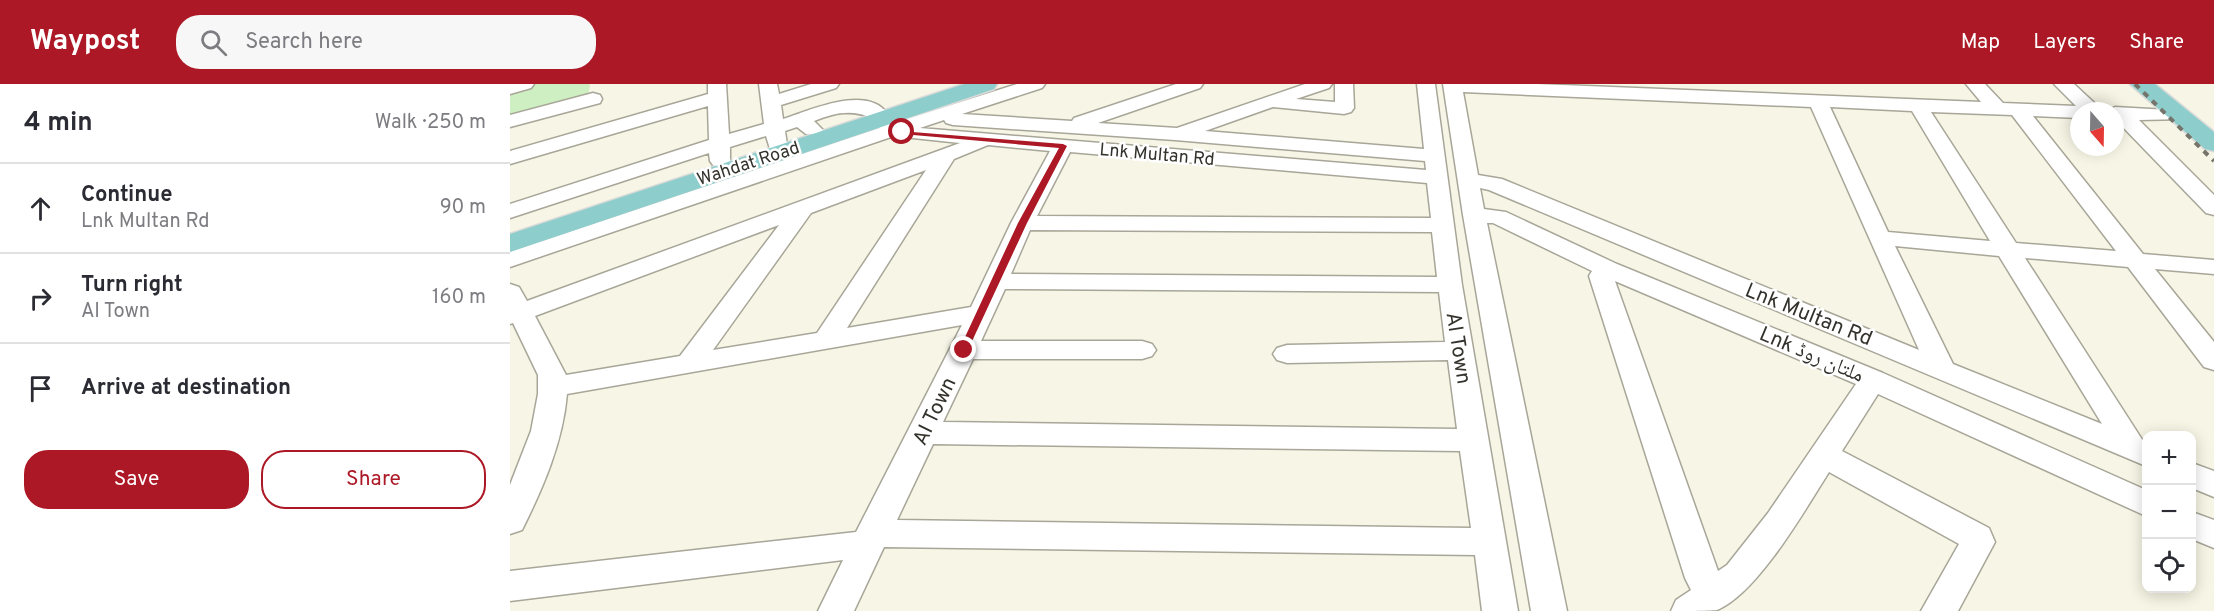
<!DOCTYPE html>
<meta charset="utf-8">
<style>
:root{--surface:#fff;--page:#f7f7f7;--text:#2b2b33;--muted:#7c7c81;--line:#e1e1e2;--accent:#ac1825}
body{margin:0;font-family:Overpass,"Noto Naskh Arabic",sans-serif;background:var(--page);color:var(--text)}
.controls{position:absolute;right:18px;bottom:18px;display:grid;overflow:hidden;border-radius:12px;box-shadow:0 3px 15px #0003}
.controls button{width:54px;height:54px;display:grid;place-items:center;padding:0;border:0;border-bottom:2px solid var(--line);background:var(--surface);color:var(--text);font:30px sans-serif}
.compass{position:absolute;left:1560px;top:18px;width:54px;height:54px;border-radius:50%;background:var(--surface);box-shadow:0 3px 15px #0003;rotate:160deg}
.stop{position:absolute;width:18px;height:18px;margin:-14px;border:4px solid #ac1825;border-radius:50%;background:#fff}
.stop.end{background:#ac1825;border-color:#fff;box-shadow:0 2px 6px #0008}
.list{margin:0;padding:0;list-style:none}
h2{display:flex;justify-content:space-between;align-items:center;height:78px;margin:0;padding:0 24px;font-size:26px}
h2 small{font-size:20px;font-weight:400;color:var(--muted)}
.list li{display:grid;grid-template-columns:39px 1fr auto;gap:18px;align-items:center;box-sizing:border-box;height:90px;padding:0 24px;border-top:2px solid var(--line)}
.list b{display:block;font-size:22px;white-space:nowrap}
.list p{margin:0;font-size:20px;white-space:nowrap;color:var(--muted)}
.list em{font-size:20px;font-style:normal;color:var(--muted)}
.actions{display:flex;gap:12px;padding:18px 24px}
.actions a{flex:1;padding:14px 0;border:2px solid var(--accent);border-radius:24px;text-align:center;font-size:21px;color:var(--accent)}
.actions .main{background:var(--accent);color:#fff}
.icon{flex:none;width:33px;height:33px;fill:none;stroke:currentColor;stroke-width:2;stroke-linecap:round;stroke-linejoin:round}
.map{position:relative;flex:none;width:1704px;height:527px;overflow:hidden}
header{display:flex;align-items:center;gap:36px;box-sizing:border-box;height:84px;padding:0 30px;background:var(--accent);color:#fff}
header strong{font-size:28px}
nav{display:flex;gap:33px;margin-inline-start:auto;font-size:21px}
.search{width:420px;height:54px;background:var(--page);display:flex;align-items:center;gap:15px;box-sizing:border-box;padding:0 21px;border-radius:24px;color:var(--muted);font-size:22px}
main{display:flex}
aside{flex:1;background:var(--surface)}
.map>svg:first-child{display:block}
.green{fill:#ceefc1}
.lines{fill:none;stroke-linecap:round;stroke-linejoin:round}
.minor-casing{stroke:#a8a698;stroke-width:3}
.major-casing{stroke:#dadad9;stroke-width:3}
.minor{fill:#fff;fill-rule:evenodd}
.major{fill:#8dcecc;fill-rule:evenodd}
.rail{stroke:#75746b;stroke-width:4;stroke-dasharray:6 6;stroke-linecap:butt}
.route{fill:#ac1825}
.labels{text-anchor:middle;stroke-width:5;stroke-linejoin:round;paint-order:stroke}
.far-street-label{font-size:18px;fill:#33322c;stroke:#fff}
.street-label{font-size:21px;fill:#33322c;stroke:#fff}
</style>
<header>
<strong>Waypost</strong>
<div class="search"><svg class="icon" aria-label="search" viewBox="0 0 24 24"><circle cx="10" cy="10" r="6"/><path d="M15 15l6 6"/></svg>Search here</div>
<nav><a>Map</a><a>Layers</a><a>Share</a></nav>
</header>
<main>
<aside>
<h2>4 min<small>Walk · 250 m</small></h2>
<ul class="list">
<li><svg class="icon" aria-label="ahead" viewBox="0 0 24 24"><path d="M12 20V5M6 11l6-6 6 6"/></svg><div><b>Continue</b><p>Lnk Multan Rd</p></div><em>90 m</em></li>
<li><svg class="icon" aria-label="right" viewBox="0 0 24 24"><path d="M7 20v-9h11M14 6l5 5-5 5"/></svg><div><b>Turn right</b><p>AI Town</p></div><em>160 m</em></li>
<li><svg class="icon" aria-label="arrive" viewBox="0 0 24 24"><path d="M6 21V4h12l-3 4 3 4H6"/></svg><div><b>Arrive at destination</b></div></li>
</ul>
<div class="actions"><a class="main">Save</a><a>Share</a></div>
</aside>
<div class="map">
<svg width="1704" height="527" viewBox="0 0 1704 527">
<rect width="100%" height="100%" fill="#f7f5e5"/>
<path class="green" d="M27 0H80L78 14 0 35V7Z"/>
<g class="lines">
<defs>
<g id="minor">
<path d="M0 0H24L21 4 0 10Z"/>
<path d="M198 0H216L219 50 254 40 249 0H267L269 10 301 0H329L326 4 271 21 273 35C298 27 356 0 377 29L375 31 388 38 507 0H535L532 4 452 30 562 37 564 34 666 0H693L690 4 588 39 667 44 795 0H822L819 4 786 15 825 18V0H843L844 24 841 28 834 30 763 23 695 47 914 65 907 0H925L952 201 1008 527H972L965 471 374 463 344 527H308L333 476 0 517V487L346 448 452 241 57 310C53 358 33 404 12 446L0 450V401L21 347 28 310V291L3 239 0 240V200L9 203 17 217 450 59 384 52 0 183V168L370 44 360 36 362 34C341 25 325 29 304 37L313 46 310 50H296L287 43 275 47 277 61 274 65H260L256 52 220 63V77L217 81 210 83 203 81 200 77 199 69 0 134V120L199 56 198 22 0 80V67L198 10ZM434 36 436 39 443 41 665 56 915 77 916 86 410 44ZM478 61 540 67 501 139 461 223 337 244 444 75ZM560 68 917 99 921 134 527 132ZM416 86 307 249 203 266 301 129ZM269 141 170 272 56 291 25 232ZM520 146 922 148 927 193 501 190ZM495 205 929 208 935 258 777 261 767 264 763 270 767 276 777 279 938 276 947 345 433 338 463 275H632L642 272 646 266 642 260 632 257H471ZM423 360 950 367 961 444 387 436Z"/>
<path d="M933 0H1027L1471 18 1456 0H1475L1493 19 1566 22 1544 0H1564L1593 27H1569V34L1523 32 1633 170 1704 176V190L1645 185 1704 258V286L1694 283 1618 183 1515 174 1633 357 1636 359V382L979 106 970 104 974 125 996 128 1107 180 1373 289 1636 406V432L1368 310 1332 367 1479 444 1485 458 1448 527H1411L1449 460 1319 388C1295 426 1247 510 1207 526 1198 527 1172 527 1161 527L1166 516 1181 506 1175 494 1079 192 1082 187 983 139H977L1057 527H1021L953 131ZM953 8 1301 23 1409 266 992 95 968 91ZM1320 23 1402 27 1480 157 1378 148ZM1421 28 1502 31 1606 167 1506 159ZM1385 162 1489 172 1592 340 1443 280ZM1105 197 1346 300 1258 429 1217 481 1208 487Z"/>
<path d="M83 9 90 11 92 15 90 19 0 43V31Z"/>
<path d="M1605 23 1676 27 1679 31 1676 35 1629 36 1704 111V131L1696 129 1605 35V27H1597Z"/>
<path d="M1682 379 1704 387V413L1682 404Z"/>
<path d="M1682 428 1704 436V464L1682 455Z"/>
</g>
<g id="major">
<path d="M454 0H487L484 5 0 168V150Z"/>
<path d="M1620 0H1645L1704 48V67L1695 65Z"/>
</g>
</defs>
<use href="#minor" class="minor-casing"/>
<use href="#major" class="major-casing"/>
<use href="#minor" class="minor"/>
<use href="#major" class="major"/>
<path class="rail" d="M1625 0 1704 77"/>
</g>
<path class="route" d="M390 47 553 60 557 62 517 139 457 268 454 269 449 266 508 139 549 64 392 50Z"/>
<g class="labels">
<g class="far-street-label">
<text transform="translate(647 70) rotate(5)" y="6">Lnk Multan Rd</text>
<text transform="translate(238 79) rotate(-18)" y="6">Wahdat Road</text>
</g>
<g class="street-label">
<text transform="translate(1299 230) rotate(22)" y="7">Lnk Multan Rd</text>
<text transform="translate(949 264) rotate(81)" y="7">AI Town</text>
<text transform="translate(1302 270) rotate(23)" y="7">Lnk ملتان روڈ</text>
<text transform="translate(424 327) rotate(-64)" y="7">AI Town</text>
</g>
</g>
</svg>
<div class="controls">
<button>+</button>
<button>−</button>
<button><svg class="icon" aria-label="locate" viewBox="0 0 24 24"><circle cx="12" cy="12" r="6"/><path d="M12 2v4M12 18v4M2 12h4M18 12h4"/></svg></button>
</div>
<svg class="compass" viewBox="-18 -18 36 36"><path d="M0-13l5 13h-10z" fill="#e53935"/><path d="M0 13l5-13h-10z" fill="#7c7c81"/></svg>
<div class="stop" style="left:392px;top:48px"></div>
<div class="stop end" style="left:454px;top:266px"></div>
</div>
</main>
